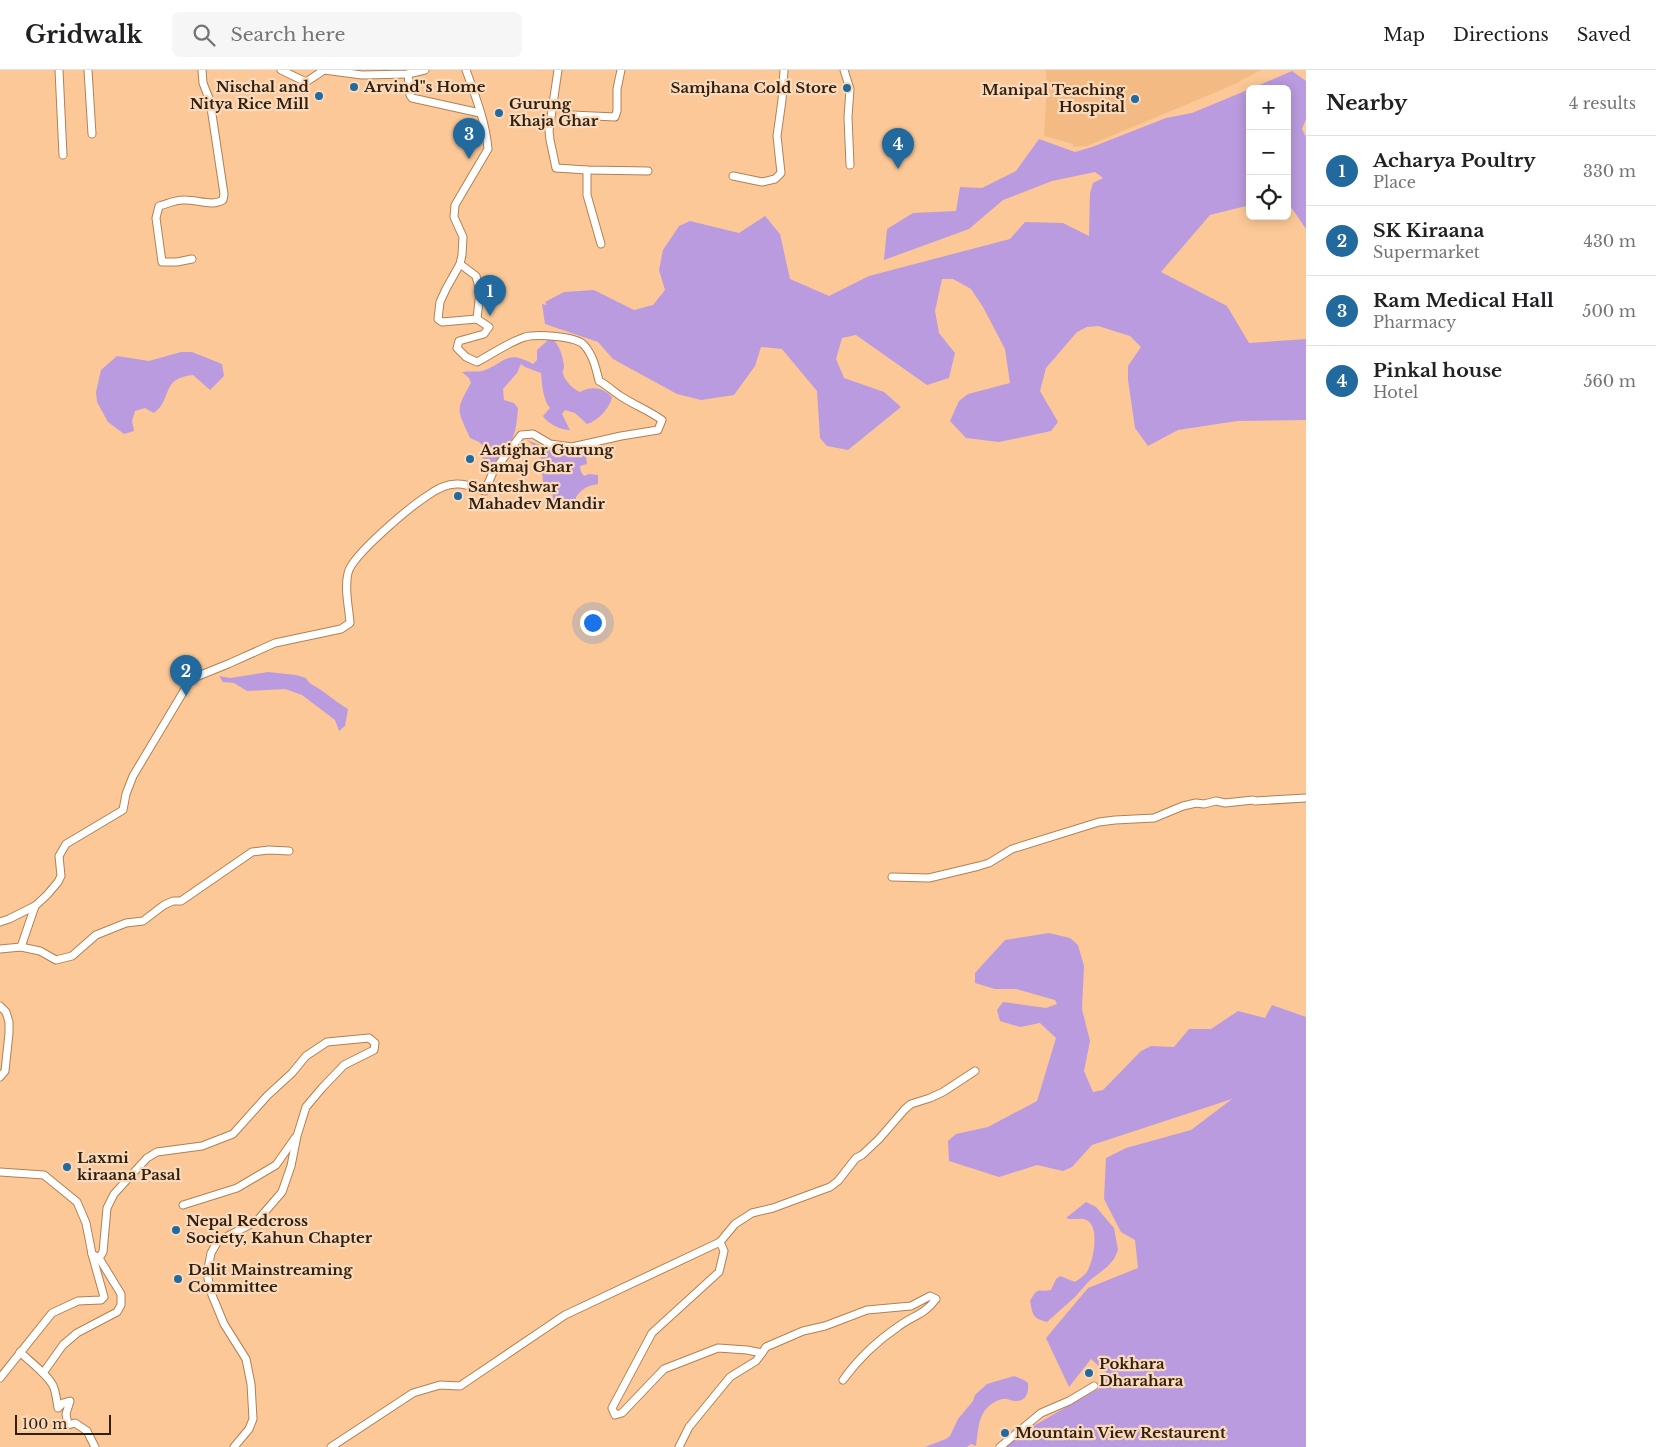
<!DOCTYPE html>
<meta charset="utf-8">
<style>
:root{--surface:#fff;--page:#f6f6f6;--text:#202124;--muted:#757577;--line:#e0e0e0;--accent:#22699e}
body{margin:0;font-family:"Libre Baskerville",serif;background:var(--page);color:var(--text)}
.controls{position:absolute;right:15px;top:15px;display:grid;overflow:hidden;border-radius:8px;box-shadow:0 2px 12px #0003}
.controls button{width:45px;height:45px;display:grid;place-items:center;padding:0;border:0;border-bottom:1px solid var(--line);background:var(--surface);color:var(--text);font:25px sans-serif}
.scale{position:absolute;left:15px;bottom:12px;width:96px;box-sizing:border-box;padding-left:5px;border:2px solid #321f0b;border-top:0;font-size:14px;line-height:18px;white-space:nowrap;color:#321f0b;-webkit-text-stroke:4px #fadabd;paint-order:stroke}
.you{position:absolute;left:592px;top:552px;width:18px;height:18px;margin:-12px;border:4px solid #fff;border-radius:50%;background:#1a73e8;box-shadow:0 0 0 8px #1a73e833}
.badge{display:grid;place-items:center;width:32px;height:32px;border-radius:50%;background:var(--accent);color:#fff;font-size:16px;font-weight:700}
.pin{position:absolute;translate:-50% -41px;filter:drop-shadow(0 1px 2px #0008)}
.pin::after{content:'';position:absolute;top:26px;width:18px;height:15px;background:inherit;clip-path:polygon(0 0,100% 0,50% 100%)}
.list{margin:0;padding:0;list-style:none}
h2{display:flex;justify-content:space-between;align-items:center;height:65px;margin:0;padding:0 20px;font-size:21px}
h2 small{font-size:16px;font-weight:400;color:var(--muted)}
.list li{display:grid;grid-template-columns:32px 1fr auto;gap:15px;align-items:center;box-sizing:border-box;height:70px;padding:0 20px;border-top:1px solid var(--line)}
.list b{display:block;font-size:19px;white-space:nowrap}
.list p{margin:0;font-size:16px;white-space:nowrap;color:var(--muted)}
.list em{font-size:16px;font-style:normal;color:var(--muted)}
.icon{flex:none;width:28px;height:28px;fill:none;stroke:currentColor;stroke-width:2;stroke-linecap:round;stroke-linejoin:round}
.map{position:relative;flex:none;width:1306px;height:1377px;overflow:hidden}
header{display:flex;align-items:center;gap:30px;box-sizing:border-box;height:70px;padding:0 25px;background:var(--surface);border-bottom:1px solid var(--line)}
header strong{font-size:24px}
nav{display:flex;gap:28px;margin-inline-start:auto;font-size:18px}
.search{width:350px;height:45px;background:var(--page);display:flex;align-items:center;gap:12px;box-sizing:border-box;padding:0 18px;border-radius:8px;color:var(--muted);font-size:19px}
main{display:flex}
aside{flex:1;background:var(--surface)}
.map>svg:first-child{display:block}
.built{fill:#f3ba83}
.green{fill:#ba9bdf}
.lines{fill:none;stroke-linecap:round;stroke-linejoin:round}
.minor-casing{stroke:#b18152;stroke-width:9}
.minor{stroke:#fff;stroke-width:7}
.poi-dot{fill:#22699e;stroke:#fadabd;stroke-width:2}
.labels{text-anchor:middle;stroke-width:4.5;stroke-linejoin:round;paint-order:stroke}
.poi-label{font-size:15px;font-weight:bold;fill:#321f0b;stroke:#fadabd;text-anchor:start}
</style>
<header>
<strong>Gridwalk</strong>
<div class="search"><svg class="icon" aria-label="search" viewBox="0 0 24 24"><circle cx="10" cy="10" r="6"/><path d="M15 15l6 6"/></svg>Search here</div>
<nav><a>Map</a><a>Directions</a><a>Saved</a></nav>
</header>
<main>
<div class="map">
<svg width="1306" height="1377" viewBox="0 0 1306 1377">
<rect width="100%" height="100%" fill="#fcc897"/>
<path class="built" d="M1046 0H1261L1233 15 1087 76 1073 77V74L1044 66 1047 15Z"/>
<g class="green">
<path d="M1292 1 1306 11V49L1302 59 1306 67V159L1291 137 1287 136V19H1250Z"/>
<path d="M1250 19V135L1210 145 1161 202 1227 236 1249 273 1306 269V350L1237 351 1178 360 1148 376 1135 358 1128 310V296L1141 277 1130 266 1098 256 1087 257 1077 262 1046 298 1040 321 1058 352 1051 361 999 372 966 368 950 351 959 331 968 324 1010 313 1005 279 983 237 971 219 953 209H942L935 241 939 263 955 283 949 308 927 315 856 265 842 268 836 289 844 308 884 322 901 337 848 380 827 376 820 368 817 321 782 279 761 277 755 296 734 325 701 330 677 324 613 289 598 272 545 254 542 234 547 235 545 232 564 222 594 220 634 240 653 235 665 220 659 200 663 180 679 156 690 151 739 163 765 146 780 164 790 209 829 226 869 206 1010 169 1025 152 1063 153 1089 166 1090 123 1093 113 1103 108 1095 102 1052 111 1003 130 969 159 884 190 887 159 913 143 956 141 960 117 982 118 1016 101 1039 69 1075 82 1092 77 1166 48 1192 43Z"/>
<path d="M548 270H554C560 277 563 287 564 296 564 299 562 302 563 304 565 311 574 320 580 322 591 316 603 317 612 327 610 338 598 351 587 354L575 343 565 340 562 344 570 360C561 360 548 354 543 346L550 338C543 330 542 314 541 303L525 297 521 294 517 303 503 319 504 330 514 333 518 338C516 369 512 373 491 396L485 397 482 387 483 376 479 372 470 368C457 339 455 341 471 313L469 308 462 302C468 301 476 302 482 301 506 293 505 279 533 294L537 290V280Z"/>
<path d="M181 282H192L222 294 224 306 210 320 193 305C160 308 173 329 154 343L145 338 135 341 132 351 134 361 124 364 108 352 97 332 96 322 101 300 117 286 149 291Z"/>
<path d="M527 370 553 381 563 383 585 380 587 394 580 396 581 402 584 406 589 404 598 405V414C588 416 582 418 576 427L577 438C569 441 561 434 553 432L552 418 543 412 540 381Z"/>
<path d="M268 602 296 605 306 608C309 614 313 615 318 618 329 625 336 632 348 639L345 656 339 661 335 650 302 625 285 619 247 621 234 613 223 612 219 606 230 608Z"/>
<path d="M1049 863 1070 868 1078 875 1084 896 1082 939 1090 971 1084 1001 1093 1022 1103 1020 1141 981 1151 976 1174 977 1189 959H1211L1238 941 1265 948 1272 935 1306 947V1377H1006L1021 1363 1098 1319 1109 1305 1091 1289 1069 1317 1046 1268 1088 1218 1138 1198 1135 1170 1121 1162 1104 1129 1106 1088 1126 1078 1191 1060 1232 1029 1092 1075 1072 1097 1063 1101 1037 1095 999 1107 949 1091 948 1071 956 1064 988 1057 1037 1031 1056 968 1040 953 1020 957 1000 951 997 940 1003 932 1046 938 1057 934 1055 930 1016 919H995L975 913V903L1005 870Z"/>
<path d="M1086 1132 1096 1137 1114 1158 1118 1180 1114 1189 1107 1197 1089 1211 1075 1227 1047 1252C1032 1248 1033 1245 1030 1231 1039 1215 1038 1223 1051 1220L1056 1209 1060 1206 1075 1212C1079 1209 1084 1206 1087 1202 1093 1192 1100 1159 1088 1151 1082 1146 1073 1151 1066 1148Z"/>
<path d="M1014 1306 1024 1310 1028 1313C1029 1323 1026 1332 1014 1331 1010 1331 1007 1328 1003 1329 999 1329 991 1334 989 1336 978 1345 978 1362 976 1376L971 1374 967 1377H925L946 1369 950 1366 958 1349 973 1331 975 1325 987 1314Z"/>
</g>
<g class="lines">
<defs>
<g id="minor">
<path d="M59 0 63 85"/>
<path d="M88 0 92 64"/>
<path d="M281 0 306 12 324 0 362 5 408 4 425 0"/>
<path d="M558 0 549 61 550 70 556 98 587 100 648 101"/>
<path d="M844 0 850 19 848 47 850 95"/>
<path d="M408 4 410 25 412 28 480 43"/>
<path d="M572 45 615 47 617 41V19L621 0"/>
<path d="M587 100V125L601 174"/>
<path d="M733 106 762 112 775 109 781 103 777 66 782 30 784 0"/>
<path d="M192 189 177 192H162L156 148 159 136C167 134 175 130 183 130 196 129 212 137 223 130L224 124 210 31 203 13 202 0"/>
<path d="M460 194 476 206 480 221 477 249"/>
<path d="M892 807 929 808 979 796 989 793 1012 779 1099 752 1115 750 1154 748 1183 736 1196 733 1204 734 1216 731 1225 733 1253 730 1255 731 1306 728"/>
<path d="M0 852 9 849 35 836"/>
<path d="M21 877 40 881 56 890 72 886 96 865 126 853 143 851 164 835 173 831H181L252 782 269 780 289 781"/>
<path d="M0 879 21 877 35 836 47 825 58 812 61 806 59 786 66 774 123 740 126 724 133 706 191 609 228 594 275 573 341 559 350 553C349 537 344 519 348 503 352 485 410 437 427 426 435 420 448 413 459 414 467 414 477 419 485 421L493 402 521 365 533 364 550 374 572 377 621 366 658 360 662 350C648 340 636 336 622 327 614 322 607 315 599 311 596 298 593 285 584 275 576 266 537 264 525 267 509 272 492 284 477 292L466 287 457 278 459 271 484 264 489 257 477 249 442 252 438 249 440 232 446 219 460 194 462 185 463 167 454 147 455 135 488 79C486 53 475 25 466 0"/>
<path d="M0 936 6 942 9 952V963L5 1001 0 1007"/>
<path d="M0 1102 44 1105 77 1132 86 1153 92 1184 99 1188 121 1224V1235L117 1242 77 1263 63 1275 43 1303"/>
<path d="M183 1135 237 1118 276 1095 295 1068"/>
<path d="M720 1172 735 1154 752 1143 773 1138 830 1117 838 1111 856 1088 862 1085 879 1069 905 1039 911 1034 930 1028 943 1022 975 1001"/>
<path d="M99 1188 103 1182 107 1138 114 1124 147 1088 157 1082 202 1076 233 1064 267 1026 292 1003 306 986 327 972 369 968 375 973 374 980 344 995 322 1018 306 1037 297 1066 291 1096 282 1122 257 1151 218 1171 211 1183 207 1204 212 1225 224 1254 246 1289 251 1314 253 1349 249 1359 234 1377"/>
<path d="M20 1282C29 1291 50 1306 54 1318 56 1324 57 1331 58 1338L63 1333 70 1331 66 1344 68 1355 75 1353 87 1361 95 1377"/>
<path d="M762 1283 766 1277 803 1261 825 1256 867 1240 911 1236 930 1226 936 1229C924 1245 914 1245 899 1256 877 1271 858 1289 843 1310"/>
<path d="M0 1308 52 1243 78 1231 101 1230 104 1227 92 1184"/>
<path d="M331 1377 413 1323 440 1315 460 1316 565 1245 720 1172 724 1181 719 1202 652 1263 612 1338 615 1345 622 1343 664 1299 718 1278 747 1280 762 1283 756 1291 730 1307 689 1357 679 1377"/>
<path d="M1000 1377 1041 1343 1069 1331 1094 1316"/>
</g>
</defs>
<use href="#minor" class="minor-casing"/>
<use href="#minor" class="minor"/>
</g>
<g class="poi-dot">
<circle cx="354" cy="17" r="5"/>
<circle cx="847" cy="18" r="5"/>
<circle cx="319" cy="26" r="5"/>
<circle cx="1135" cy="29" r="5"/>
<circle cx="499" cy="43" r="5"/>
<circle cx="470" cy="389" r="5"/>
<circle cx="458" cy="426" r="5"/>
<circle cx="67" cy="1097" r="5"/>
<circle cx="176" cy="1160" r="5"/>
<circle cx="178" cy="1209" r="5"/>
<circle cx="1089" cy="1303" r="5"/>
<circle cx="1005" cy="1363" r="5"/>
</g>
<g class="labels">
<g class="poi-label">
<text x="309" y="22" text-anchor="end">Nischal and<tspan x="309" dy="17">Nitya Rice Mill</tspan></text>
<text x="364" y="22">Arvind"s Home</text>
<text x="837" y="23" text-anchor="end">Samjhana Cold Store</text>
<text x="1125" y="25" text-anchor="end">Manipal Teaching<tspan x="1125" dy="17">Hospital</tspan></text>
<text x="509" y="39">Gurung<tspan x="509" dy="17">Khaja Ghar</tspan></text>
<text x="480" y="385">Aatighar Gurung<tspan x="480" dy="17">Samaj Ghar</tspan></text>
<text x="468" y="422">Santeshwar<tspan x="468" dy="17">Mahadev Mandir</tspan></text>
<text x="77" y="1093">Laxmi<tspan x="77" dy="17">kiraana Pasal</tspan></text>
<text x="186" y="1156">Nepal Redcross<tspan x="186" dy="17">Society, Kahun Chapter</tspan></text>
<text x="188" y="1205">Dalit Mainstreaming<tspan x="188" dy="17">Committee</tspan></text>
<text x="1099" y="1299">Pokhara<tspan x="1099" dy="17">Dharahara</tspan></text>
<text x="1015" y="1368">Mountain View Restaurent</text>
</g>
</g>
</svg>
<div class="controls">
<button>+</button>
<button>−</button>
<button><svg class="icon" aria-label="locate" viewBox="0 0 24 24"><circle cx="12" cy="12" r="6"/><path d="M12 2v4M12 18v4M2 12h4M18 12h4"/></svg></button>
</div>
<div class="scale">100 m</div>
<div class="you"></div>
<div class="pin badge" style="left:490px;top:246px">1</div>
<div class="pin badge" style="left:186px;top:626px">2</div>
<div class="pin badge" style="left:469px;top:89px">3</div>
<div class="pin badge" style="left:898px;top:99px">4</div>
</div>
<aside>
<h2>Nearby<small>4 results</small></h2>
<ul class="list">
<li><span class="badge">1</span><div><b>Acharya Poultry</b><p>Place</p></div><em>330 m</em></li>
<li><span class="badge">2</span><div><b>SK Kiraana</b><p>Supermarket</p></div><em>430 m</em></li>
<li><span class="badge">3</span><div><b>Ram Medical Hall</b><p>Pharmacy</p></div><em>500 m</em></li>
<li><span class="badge">4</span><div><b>Pinkal house</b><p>Hotel</p></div><em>560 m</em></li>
</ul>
</aside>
</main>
